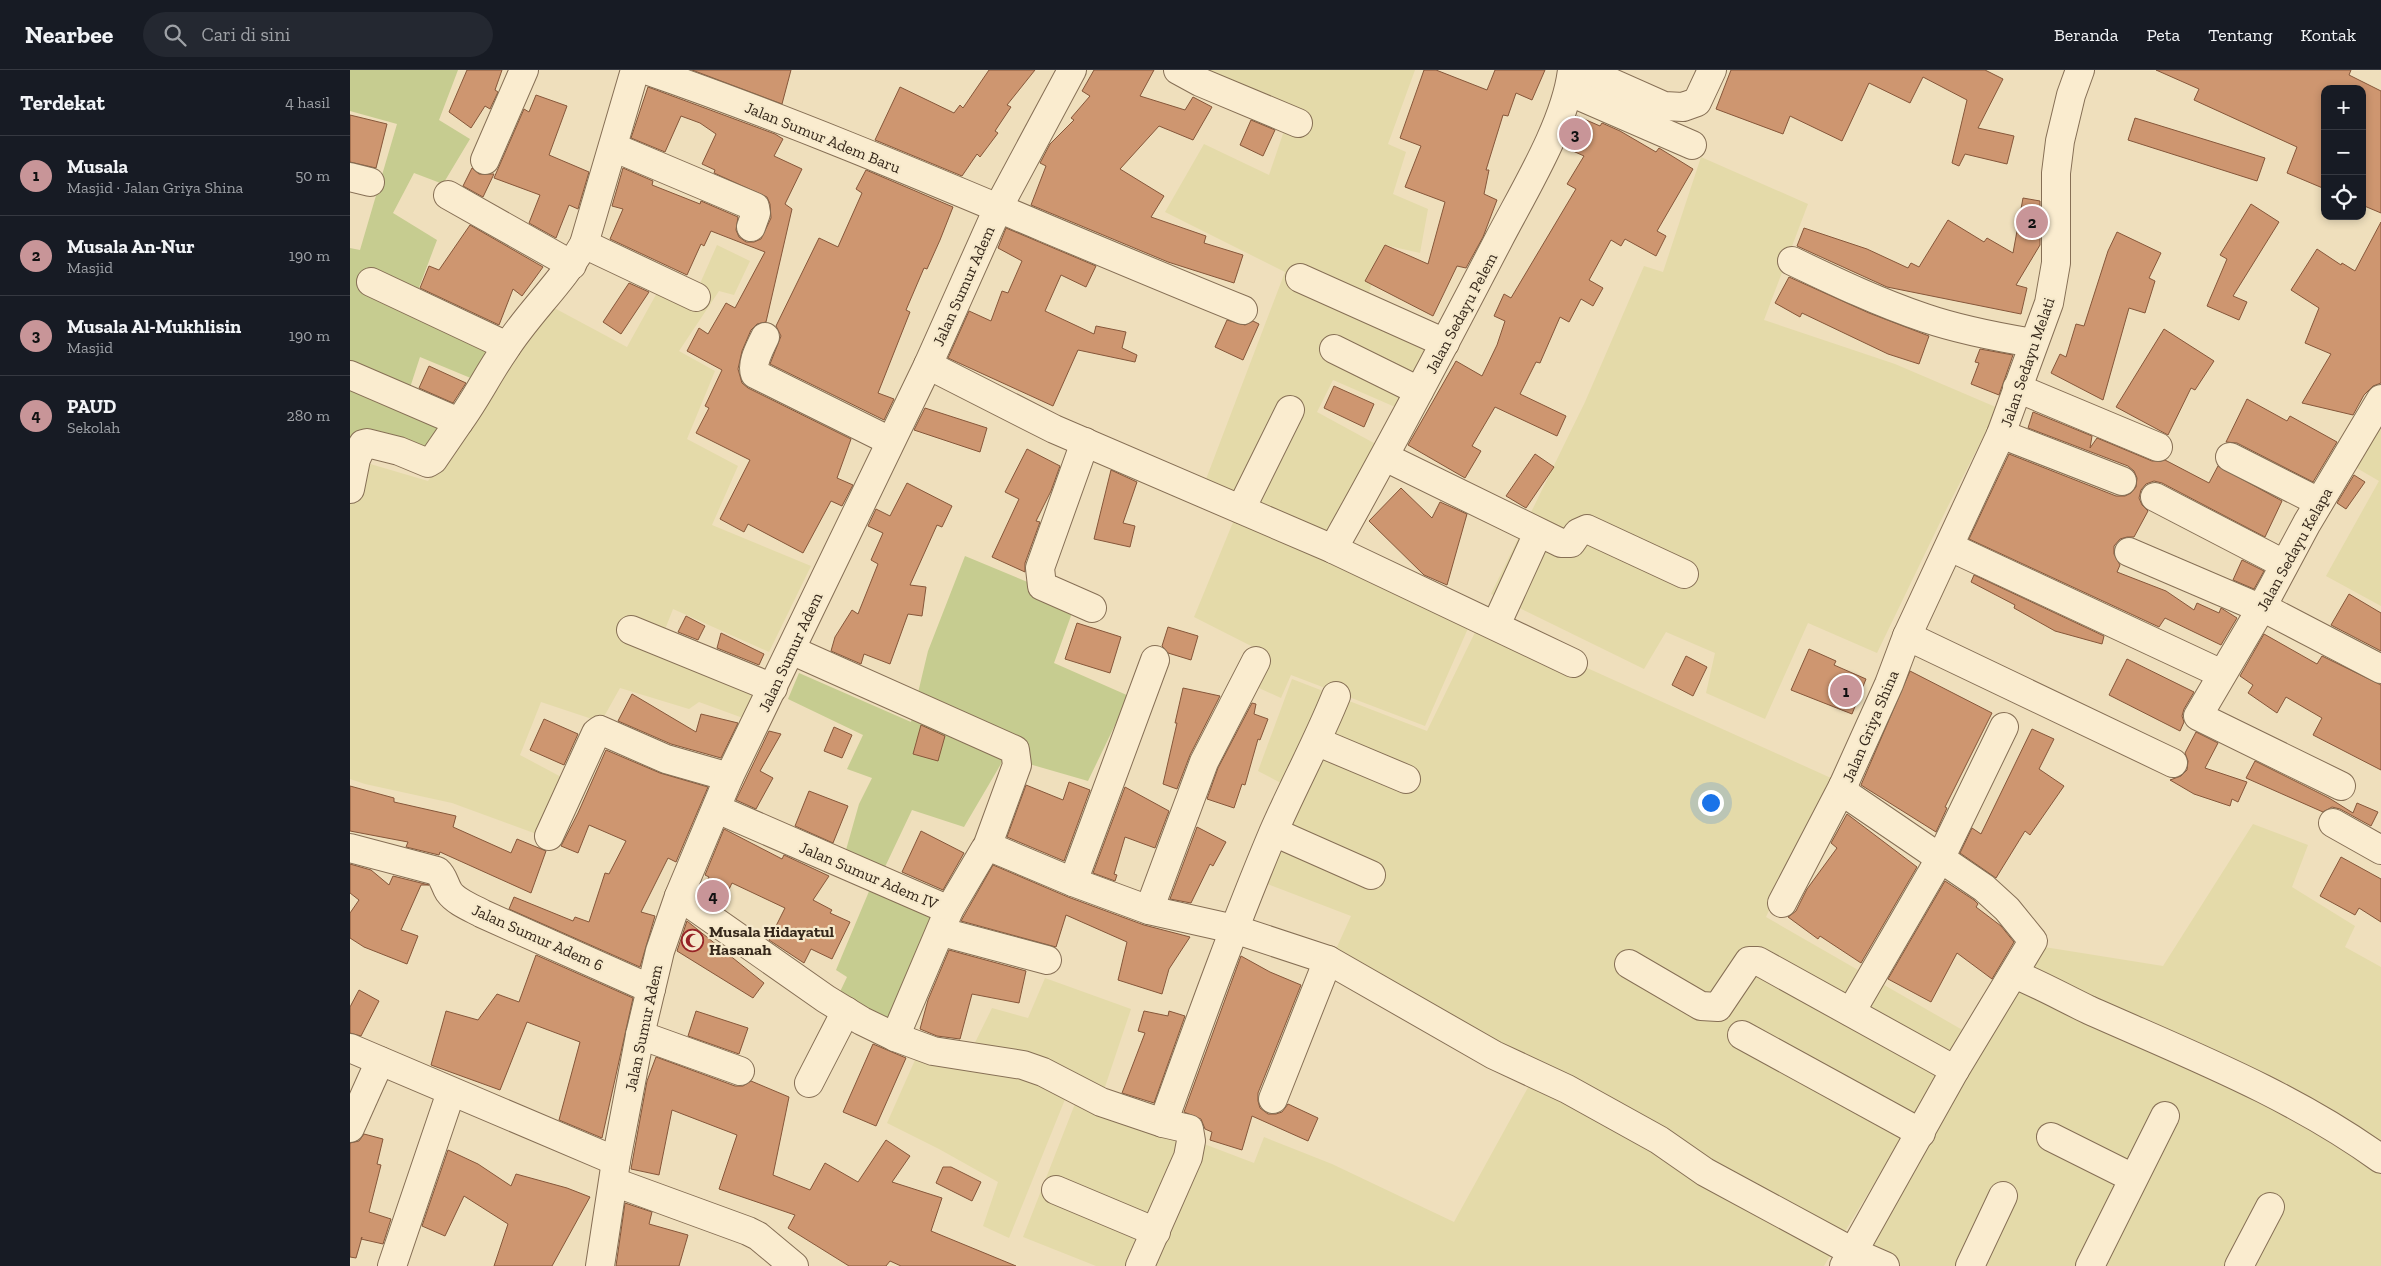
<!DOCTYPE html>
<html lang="id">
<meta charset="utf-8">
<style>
:root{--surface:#171b24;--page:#242831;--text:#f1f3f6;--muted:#9ea1a6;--line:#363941;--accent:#c89598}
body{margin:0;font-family:"Zilla Slab",serif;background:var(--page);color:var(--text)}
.controls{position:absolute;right:15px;top:15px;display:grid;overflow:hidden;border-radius:10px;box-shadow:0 2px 8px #0003}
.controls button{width:45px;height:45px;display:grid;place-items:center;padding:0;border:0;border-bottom:1px solid var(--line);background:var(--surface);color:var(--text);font:25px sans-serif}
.you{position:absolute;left:1360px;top:732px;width:18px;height:18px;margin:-12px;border:4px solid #fff;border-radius:50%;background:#1a73e8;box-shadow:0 0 0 8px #1a73e833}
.badge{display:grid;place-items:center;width:32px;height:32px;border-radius:50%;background:var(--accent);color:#111;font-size:16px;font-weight:700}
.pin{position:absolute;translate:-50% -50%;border:2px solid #fff;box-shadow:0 1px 5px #0006}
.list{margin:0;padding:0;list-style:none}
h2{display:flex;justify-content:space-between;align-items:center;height:65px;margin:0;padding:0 20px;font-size:21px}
h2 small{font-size:16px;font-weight:400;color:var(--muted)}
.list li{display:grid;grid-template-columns:32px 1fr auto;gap:15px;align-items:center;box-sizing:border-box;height:80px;padding:0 20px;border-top:1px solid var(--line)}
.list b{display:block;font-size:19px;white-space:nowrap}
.list p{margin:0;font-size:16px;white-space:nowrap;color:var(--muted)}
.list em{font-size:16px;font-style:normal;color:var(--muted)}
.icon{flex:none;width:28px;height:28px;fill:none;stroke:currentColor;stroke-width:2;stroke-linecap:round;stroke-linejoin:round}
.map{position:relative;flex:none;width:2031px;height:1196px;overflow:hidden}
header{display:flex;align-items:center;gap:30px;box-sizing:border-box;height:70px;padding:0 25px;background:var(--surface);border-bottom:1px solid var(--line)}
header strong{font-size:24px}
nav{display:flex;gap:28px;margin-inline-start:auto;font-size:18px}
.search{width:350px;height:45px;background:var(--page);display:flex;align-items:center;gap:12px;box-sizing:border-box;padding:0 18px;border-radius:28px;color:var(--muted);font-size:19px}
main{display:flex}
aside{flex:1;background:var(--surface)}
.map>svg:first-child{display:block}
.farmland{fill:#e4daa9}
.green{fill:#c6cc90}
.building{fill:#ce9670;stroke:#86573a}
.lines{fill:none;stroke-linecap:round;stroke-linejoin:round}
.minor-casing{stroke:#866f55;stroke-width:30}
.minor{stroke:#faeccf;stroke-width:28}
.labels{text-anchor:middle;stroke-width:4.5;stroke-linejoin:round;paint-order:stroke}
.street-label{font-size:16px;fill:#35271a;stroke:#f6e9cb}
.poi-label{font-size:16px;font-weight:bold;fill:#35271a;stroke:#f6e9cb;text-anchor:start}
</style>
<header>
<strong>Nearbee</strong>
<div class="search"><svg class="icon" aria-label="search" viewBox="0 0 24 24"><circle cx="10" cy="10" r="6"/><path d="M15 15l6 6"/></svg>Cari di sini</div>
<nav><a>Beranda</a><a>Peta</a><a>Tentang</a><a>Kontak</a></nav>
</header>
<main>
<aside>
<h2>Terdekat<small>4 hasil</small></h2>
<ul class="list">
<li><span class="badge">1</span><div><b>Musala</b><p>Masjid · Jalan Griya Shina</p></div><em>50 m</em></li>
<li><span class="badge">2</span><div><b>Musala An-Nur</b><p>Masjid</p></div><em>190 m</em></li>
<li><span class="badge">3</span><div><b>Musala Al-Mukhlisin</b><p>Masjid</p></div><em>190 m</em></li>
<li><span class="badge">4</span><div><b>PAUD</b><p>Sekolah</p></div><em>280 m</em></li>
</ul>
</aside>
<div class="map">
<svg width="2031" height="1196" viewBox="0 0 2031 1196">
<rect width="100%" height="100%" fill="#efdfbc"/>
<g class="farmland">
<path d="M833 0H1065L1038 74 1056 82 1043 124 1078 139 1070 183 1035 175 1014 237 1083 271 1052 340 983 310 967 342 1033 378 985 488 1123 547 1075 656 941 605 931 628 900 614 913 582 844 547 886 445 853 417 935 202 815 142 854 74 919 105 936 55Z"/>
<path d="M1351 87 1458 134 1414 250 1545 294 1648 338 1597 438 1527 583 1458 553 1415 649 1356 623 1365 583 1316 562 1294 599 1141 524 1235 332 1294 196 1313 202Z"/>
<path d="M367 175 400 191 384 225 369 221 329 281 365 301 337 369 388 396 362 455 461 496 419 582 323 539 307 580 404 626 393 648 349 632 339 639 270 618 251 652 191 632 170 685 215 709 192 766 102 733 15 714 0 709V388L78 411 195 233 277 277 308 221 341 234Z"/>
<path d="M2031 350V536L1976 506 2029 411 2005 397Z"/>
<path d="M1131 550 1481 708 1416 847 1616 962 1474 1196H746L673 1167 728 1026 904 1093 914 1067 982 1094 1104 1152 1181 1012 977 899 1001 846 912 812 946 721 908 701 942 609 1077 661Z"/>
<path d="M1903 754 1958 775 1942 817 2005 856 1995 877 2031 897V1196H1490L1688 876 1813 896Z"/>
<path d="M695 908 781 939 753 1023 722 1012 659 1168 633 1156 648 1112 589 1079 537 1053 569 981 613 997 642 938 678 948Z"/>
</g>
<g class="green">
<path d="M0 0H108L89 50 120 69 93 114 64 103 43 143 87 170 59 244 141 281 123 309 70 287 54 336 101 360 66 398 0 377V178L10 180 47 54 0 41Z"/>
<path d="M615 486 726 532 704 593 779 626 738 711 655 687 614 757 562 740 534 799 494 787 509 734 522 708 497 699 513 665 438 629 449 603 561 652 578 581Z"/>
<path d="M520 819 584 847 542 950 488 926 497 907 486 900Z"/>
</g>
<g class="building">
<path d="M117 0H152L145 20 148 22 140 39 135 36 121 58 99 42Z"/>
<path d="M342 0H441L432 34Z"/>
<path d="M639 0H685L657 35 661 37 645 61 648 63 630 87 627 84 612 106 525 70 550 17 604 43 610 35 613 38Z"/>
<path d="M744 0H804L790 26 835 40 843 27 862 37 843 70 809 56 770 99 814 126 801 147 856 166 854 173 893 185 884 213 818 192 681 135 696 96 690 93 700 74 724 50 721 48 740 26 732 21Z"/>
<path d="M1074 0H1086L1137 20 1145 0H1195L1182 30 1166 23 1158 46 1153 45 1136 100H1139L1134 124 1147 130 1133 167 1116 198 1107 196 1083 246 1015 211 1035 175 1078 194 1095 132 1055 117 1071 76 1050 68Z"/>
<path d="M1381 0H1635L1653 9 1628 58 1664 66 1657 94 1615 84 1609 96 1602 93 1617 30 1573 7 1560 33 1519 13 1492 71 1440 46 1433 64 1366 39Z"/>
<path d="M1806 0H2001L1999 5 2031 21V143L2012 135V19H1975V119L1937 103 1947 77 1844 30 1849 19Z"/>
<path d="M298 17 425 64 433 69 424 86 452 99 435 134 442 139 416 252 407 254 401 260 392 281 388 299 392 313 398 318 501 369 487 408 503 415 492 436 481 431 453 483 398 454 394 462 370 449 400 390 346 363 359 338 355 336 372 300 337 281 349 258 358 264 376 233 385 238 415 182 361 161 354 176 351 174 337 205 260 169 273 139 262 136 273 98 303 111 302 115 350 134 351 131 388 147 386 160 389 167 396 172H404L411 169 421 148 420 134 417 127 364 103 365 100 352 94 366 64 350 53 331 46 315 82 281 68Z"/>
<path d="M186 25 217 36 199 85 239 102 228 139 219 135 206 168 179 153 190 125 144 108 174 39 179 42Z"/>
<path d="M0 45 37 54 26 98 0 92Z"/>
<path d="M1227 46 1250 56 1252 53 1270 61 1306 82 1309 78 1343 99 1307 161 1316 166 1306 186 1275 169 1271 176 1261 170 1239 210 1253 218 1243 236 1231 229 1219 252 1210 247 1190 293 1186 292 1170 324 1216 346 1207 366 1145 337 1122 376 1131 381 1115 408 1058 375 1106 291 1132 306 1147 275 1155 251 1144 246 1154 224 1161 228 1226 119 1217 114 1234 86 1214 77Z"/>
<path d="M1785 48 1915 88 1907 111 1778 70Z"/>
<path d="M901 50 925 60 913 86 890 75Z"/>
<path d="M122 98 129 104H144L133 127 113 116Z"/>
<path d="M516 100 603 137 590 170 577 199 574 198 556 240 560 242 528 323 544 329 534 350 420 294 431 266 426 256 469 168 488 177 512 123 506 119Z"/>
<path d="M1673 128 1690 131V175L1666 215 1677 218 1671 244 1537 217 1447 176 1454 158 1517 179 1558 198 1561 193 1569 197 1598 150 1634 172 1637 168 1663 183Z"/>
<path d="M1901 134 1929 152 1883 226 1897 232 1889 250 1857 236 1877 189 1870 185Z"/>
<path d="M2031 152V313L2023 316 2014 325 2003 345 1952 333 1981 284 1955 273 1969 238 1941 220 1967 179 1991 195 1992 193 2005 201Z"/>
<path d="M120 155 193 197 172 226 163 219 149 255 70 218 79 196 89 200Z"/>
<path d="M656 158 746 196 736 217 711 205 695 241 744 264 746 256 776 262 772 278 787 285 785 292 728 280 703 336 598 288 619 241 641 251 652 221 658 223 672 191 648 178Z"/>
<path d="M1767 162 1811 183 1799 208 1805 211 1795 243 1779 238 1753 330 1701 303 1710 284 1716 287 1726 254 1734 256 1758 181Z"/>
<path d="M1439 207 1519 243 1579 266 1569 294 1538 284 1452 243 1450 247 1425 233Z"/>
<path d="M279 213 299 222 271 264 253 252Z"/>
<path d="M877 250 895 255 903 251 909 254 893 290 865 277Z"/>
<path d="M1814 259 1864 291 1845 320 1841 318 1818 365 1766 337Z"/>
<path d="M1630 279 1663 285 1649 325 1621 314 1629 293 1625 292Z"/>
<path d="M79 296 116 313 103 333 69 318Z"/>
<path d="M984 316 1024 334 1014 357 974 338Z"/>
<path d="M1897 329 1937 351 1940 346 1987 372 1963 412 1887 373 1876 372Z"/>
<path d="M575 338 637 358 630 382 564 360Z"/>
<path d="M1683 342 1742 366 1740 378 1747 368 1802 391 1815 390 1859 413 1868 396 1932 431 1915 467 1812 413 1804 411 1796 414 1791 420 1789 428 1792 435 1798 441 1784 467H1777L1770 469 1764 476V484L1770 495 1767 502 1816 521 1844 540 1847 533 1869 543 1871 538 1887 548 1871 575 1815 548 1809 557 1619 469 1659 384 1766 426H1775L1781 423 1786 417 1787 408 1784 401 1778 396 1678 358Z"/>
<path d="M677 379 710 396 701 421 686 451 690 452 675 493V502L642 487 669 429 655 422Z"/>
<path d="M1185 384 1204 397 1176 438 1156 426Z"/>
<path d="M761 400 787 412 773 453 785 456 780 477 744 469Z"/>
<path d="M2004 405 2015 412 1996 439 1987 433Z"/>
<path d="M557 413 602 436 592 457 587 455 560 515 576 517 572 546 558 544 540 594 514 584 511 594 481 581 485 567 502 540 508 544 528 494 521 490 533 463 518 456 526 439 540 446Z"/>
<path d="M1051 418 1082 448 1090 432 1117 444 1097 515 1074 505 1019 451Z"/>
<path d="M1892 490 1914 501 1904 519 1883 510Z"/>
<path d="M1624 505 1754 566 1752 574 1705 561 1664 538 1665 535 1621 512Z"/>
<path d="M1999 524 2031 543V581L1981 555Z"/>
<path d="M336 546 355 556 348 570 328 562Z"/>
<path d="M727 553 771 567 760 603 715 589Z"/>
<path d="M818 557 848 566 841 590 818 583 812 576Z"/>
<path d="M371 563 414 584 409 595 367 578Z"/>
<path d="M1914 564 1967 594 1972 586 2031 615V700L1963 665 1972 648 1936 627 1927 643 1898 623 1903 615 1890 606Z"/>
<path d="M1459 579 1486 591 1484 595 1516 609 1502 644 1441 620Z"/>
<path d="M1336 586 1357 597 1343 626 1322 615Z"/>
<path d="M1777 589 1844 622 1834 639 1832 646 1834 652 1830 661 1759 625Z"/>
<path d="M1560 601 1642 643 1595 737 1597 738 1586 762 1511 715Z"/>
<path d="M833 618 870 626 840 685 827 719 813 714 827 653H825Z"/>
<path d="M282 624 346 662 351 644 388 653 371 688 321 674 268 651Z"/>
<path d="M902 633 906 634 904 644 918 649 910 670 908 669 895 715 892 714 884 738 857 729 868 698Z"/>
<path d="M194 649 228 664 214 695 180 680Z"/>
<path d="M571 655 595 666 588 691 563 684Z"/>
<path d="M484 657 502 665 492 688 474 681Z"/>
<path d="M1682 659 1704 669 1689 699 1714 716 1680 765 1675 761 1646 808 1610 783 1622 758 1631 764Z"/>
<path d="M419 661 431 664 410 701 423 708 406 739 386 730Z"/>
<path d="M1846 662 1868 673 1855 698 1897 712 1888 732 1882 729 1880 736 1844 724 1820 710 1831 706 1837 700 1838 691 1835 683Z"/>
<path d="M256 680 310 703 358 717 326 792 318 788 291 842 305 846 290 897 159 839 164 827 223 851 225 847 239 852 255 803 259 804 276 771 239 755 228 783 211 776 228 743Z"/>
<path d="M1905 691 1979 728 2003 743 2007 733 2028 742 2021 756 1990 739 1982 737 1973 742 1896 708Z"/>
<path d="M719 712 740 720 714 791 657 767 676 715 713 730Z"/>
<path d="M0 716 44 728V732L106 746 103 757 161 783 167 769 196 781 181 823 90 782 89 785 56 777 58 772 0 761Z"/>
<path d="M775 717 819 741 805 778 775 767 764 804 767 805 765 811 743 803Z"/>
<path d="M459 721 498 736 483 773 445 756Z"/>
<path d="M1497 744 1567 797 1511 893 1470 866 1468 869 1438 847 1446 841 1457 819 1487 778 1481 773Z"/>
<path d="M847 757 876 772 863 796 860 794 841 833 820 829Z"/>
<path d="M374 759 432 789 434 785 479 806 463 830 482 840 480 843 500 852 482 889 461 879 454 893 419 870 435 838 382 813 371 836 351 823 359 807 355 805Z"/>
<path d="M571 761 614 783 593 820 552 802Z"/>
<path d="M1991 787 2031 809V852L2009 838 2005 845 1970 826Z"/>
<path d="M0 794 21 800 39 815 43 806 79 815H71L51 860 68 866 57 894 14 877 0 868V843L9 830 0 823Z"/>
<path d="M643 795 718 827 794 855 840 867 819 899 812 924 768 910 777 872 716 845 706 877 611 851Z"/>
<path d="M1595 811 1624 830 1628 834 1626 837 1651 856 1664 872 1642 909 1607 883 1581 932 1538 909Z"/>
<path d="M337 851 414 913 403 928 327 881Z"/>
<path d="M599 880 676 901 669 933 622 924 610 969 587 966 570 959 578 930Z"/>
<path d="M186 885 283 928 252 1068 209 1050 230 972 177 952 150 1020 81 995 96 941 128 950 147 924 169 932Z"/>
<path d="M891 886 920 902 951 915 908 1023V1031L910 1038 918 1044H926L932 1042 938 1034 968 1048 958 1071 902 1046 892 1080 860 1070 862 1062 855 1059 851 1049 834 1042Z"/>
<path d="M9 920 29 931 11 966 0 963V937Z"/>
<path d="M346 941 398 958 389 984 338 966Z"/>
<path d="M794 941 818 946 819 941 835 946 804 1033 772 1023 795 963 788 961Z"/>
<path d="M523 974 556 988 526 1056 493 1042Z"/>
<path d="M306 987 385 1016H393L401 1011 439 1027 423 1105 460 1120 475 1093 508 1112 536 1070 560 1086 542 1112 592 1128 581 1161 666 1196H551L540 1191 536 1196H499L438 1158 445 1145 369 1119 387 1065 322 1040 309 1105 281 1099 297 1011Z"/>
<path d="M14 1064 33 1069 27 1094 31 1095 19 1142 41 1149 33 1174 11 1169 12 1167 6 1188 0 1187V1073L9 1071Z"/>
<path d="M98 1080 128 1094 161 1116 166 1104 217 1118 240 1127 202 1196H144L158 1154 114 1126 95 1166 72 1156Z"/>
<path d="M593 1097H601L631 1112 622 1131 586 1113Z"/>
<path d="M275 1133 302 1142 299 1154 338 1165 329 1196H266Z"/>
</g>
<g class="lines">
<defs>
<g id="minor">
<path d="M296 0C499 70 694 160 893 240"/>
<path d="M828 0 850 12 948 53"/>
<path d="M1233 0 1314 36 1333 37 1347 32 1362 0"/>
<path d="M1220 22 1342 75"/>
<path d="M263 77 405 137 406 143 401 157"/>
<path d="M135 90 174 0"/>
<path d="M0 107 20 112"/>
<path d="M98 125 222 195"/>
<path d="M234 174 346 227"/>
<path d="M1442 191C1486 212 1530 233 1575 248 1610 260 1647 267 1683 273"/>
<path d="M950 208 1095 273"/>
<path d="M21 212 157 276"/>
<path d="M415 267C410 278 401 293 405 304L540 371"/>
<path d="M984 279 1069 321"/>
<path d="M578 295 704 359 983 479 1223 593"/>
<path d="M0 305 109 352C126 329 138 304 154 281 178 243 212 213 234 174L285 0"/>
<path d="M1667 318 1808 377"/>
<path d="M1651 364 1772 411"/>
<path d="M735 372 690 498 692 516 742 538"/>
<path d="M1035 387 1211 473H1221L1228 463 1237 459 1334 504"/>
<path d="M1880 387 1969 432"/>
<path d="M0 419 6 389 13 374 17 373 49 381 78 393 83 390 109 352"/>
<path d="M1805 427 1934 494"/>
<path d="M891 439 940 340"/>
<path d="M1600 477 1872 604"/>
<path d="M983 479C1041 376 1095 273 1149 169 1174 121 1216 53 1222 0"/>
<path d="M1779 482 1905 536 1912 537 2031 599"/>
<path d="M1146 555 1188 463"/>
<path d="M281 560 423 618"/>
<path d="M1557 566 1823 693"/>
<path d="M441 580 665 680 667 695 637 777"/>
<path d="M968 672 1056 709"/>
<path d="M1991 716 1848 646 1912 537 1957 453 2031 329"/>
<path d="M367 739 599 840 545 967"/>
<path d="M1983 753 2031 780"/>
<path d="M924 762 1021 805"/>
<path d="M199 766 246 663 250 660 316 689 379 707"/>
<path d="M0 778 87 801C94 807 94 814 99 822 106 832 122 838 133 844L301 919"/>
<path d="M723 812 805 590"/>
<path d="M329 826 476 929 512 951 545 967 583 981 673 995 693 1002 751 1032 813 1053 839 1059 841 1071 838 1087 790 1196"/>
<path d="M1432 833 1493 716"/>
<path d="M599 840 635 779 640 777 723 812 799 840 884 859 978 890 1144 985 1217 1019 1309 1070 1355 1102 1503 1182 1605 1000 1683 871 1657 839 1634 818 1499 726 1493 716 1539 614 1557 566 1651 364 1699 233 1706 193V103L1710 71 1721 25 1730 0"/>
<path d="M799 840 854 692 906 591"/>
<path d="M592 862 697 890"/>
<path d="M1279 894 1351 936 1368 937 1399 891H1408L1605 1000"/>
<path d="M1664 904C1689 914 1714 928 1739 940 1840 985 1941 1024 2031 1089"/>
<path d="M1501 942 1591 787 1654 657"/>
<path d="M290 965 390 1001"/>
<path d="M1392 965 1571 1063"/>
<path d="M0 978 266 1091"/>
<path d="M459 1013 496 941"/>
<path d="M923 1029 978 890"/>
<path d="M813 1053C848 956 883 858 923 763 943 717 967 673 986 626"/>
<path d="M0 1058 30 991"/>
<path d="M1701 1067 1783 1108"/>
<path d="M264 1112 398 1161 408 1166 444 1196"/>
<path d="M706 1120 806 1162"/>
<path d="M42 1196 101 1022"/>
<path d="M250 1196 266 1091 290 965 310 881 329 826 379 707 578 295 649 136 722 0"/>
<path d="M1494 1196 1503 1182 1535 1196"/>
<path d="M1620 1196 1653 1126"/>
<path d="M1740 1196 1815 1046"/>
<path d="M1889 1196 1920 1137"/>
</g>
</defs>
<use href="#minor" class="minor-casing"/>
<use href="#minor" class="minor"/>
</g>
<defs>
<symbol id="mosque-ring" viewBox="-11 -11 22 22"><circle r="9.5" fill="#f6e9cb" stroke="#972326" stroke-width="1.5"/><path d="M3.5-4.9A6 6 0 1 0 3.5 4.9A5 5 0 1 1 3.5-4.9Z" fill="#972326"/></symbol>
</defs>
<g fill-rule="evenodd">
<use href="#mosque-ring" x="330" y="858" width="25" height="25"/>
</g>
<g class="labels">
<g class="street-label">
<text transform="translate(473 67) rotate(22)" y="6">Jalan Sumur Adem Baru</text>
<text transform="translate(613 216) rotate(-66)" y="6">Jalan Sumur Adem</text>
<text transform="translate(1111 243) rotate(-62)" y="6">Jalan Sedayu Pelem</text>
<text transform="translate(1677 292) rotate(-71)" y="6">Jalan Sedayu Melati</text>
<text transform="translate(1944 479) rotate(-61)" y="6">Jalan Sedayu Kelapa</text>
<text transform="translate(440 582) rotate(-65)" y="6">Jalan Sumur Adem</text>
<text transform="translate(1520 656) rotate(-67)" y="6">Jalan Griya Shina</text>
<text transform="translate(519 805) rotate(23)" y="6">Jalan Sumur Adem IV</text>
<text transform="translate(188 867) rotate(24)" y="6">Jalan Sumur Adem 6</text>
<text transform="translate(293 958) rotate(-78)" y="6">Jalan Sumur Adem</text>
</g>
<g class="poi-label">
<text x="359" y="867">Musala Hidayatul<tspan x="359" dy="18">Hasanah</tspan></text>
</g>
</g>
</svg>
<div class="controls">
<button>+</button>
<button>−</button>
<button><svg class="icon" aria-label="locate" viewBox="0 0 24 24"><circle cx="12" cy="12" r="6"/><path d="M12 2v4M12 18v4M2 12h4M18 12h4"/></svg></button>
</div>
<div class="you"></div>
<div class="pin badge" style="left:1496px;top:621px">1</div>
<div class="pin badge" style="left:1682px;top:152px">2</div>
<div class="pin badge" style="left:1225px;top:64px">3</div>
<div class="pin badge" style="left:363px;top:826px">4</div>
</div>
</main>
